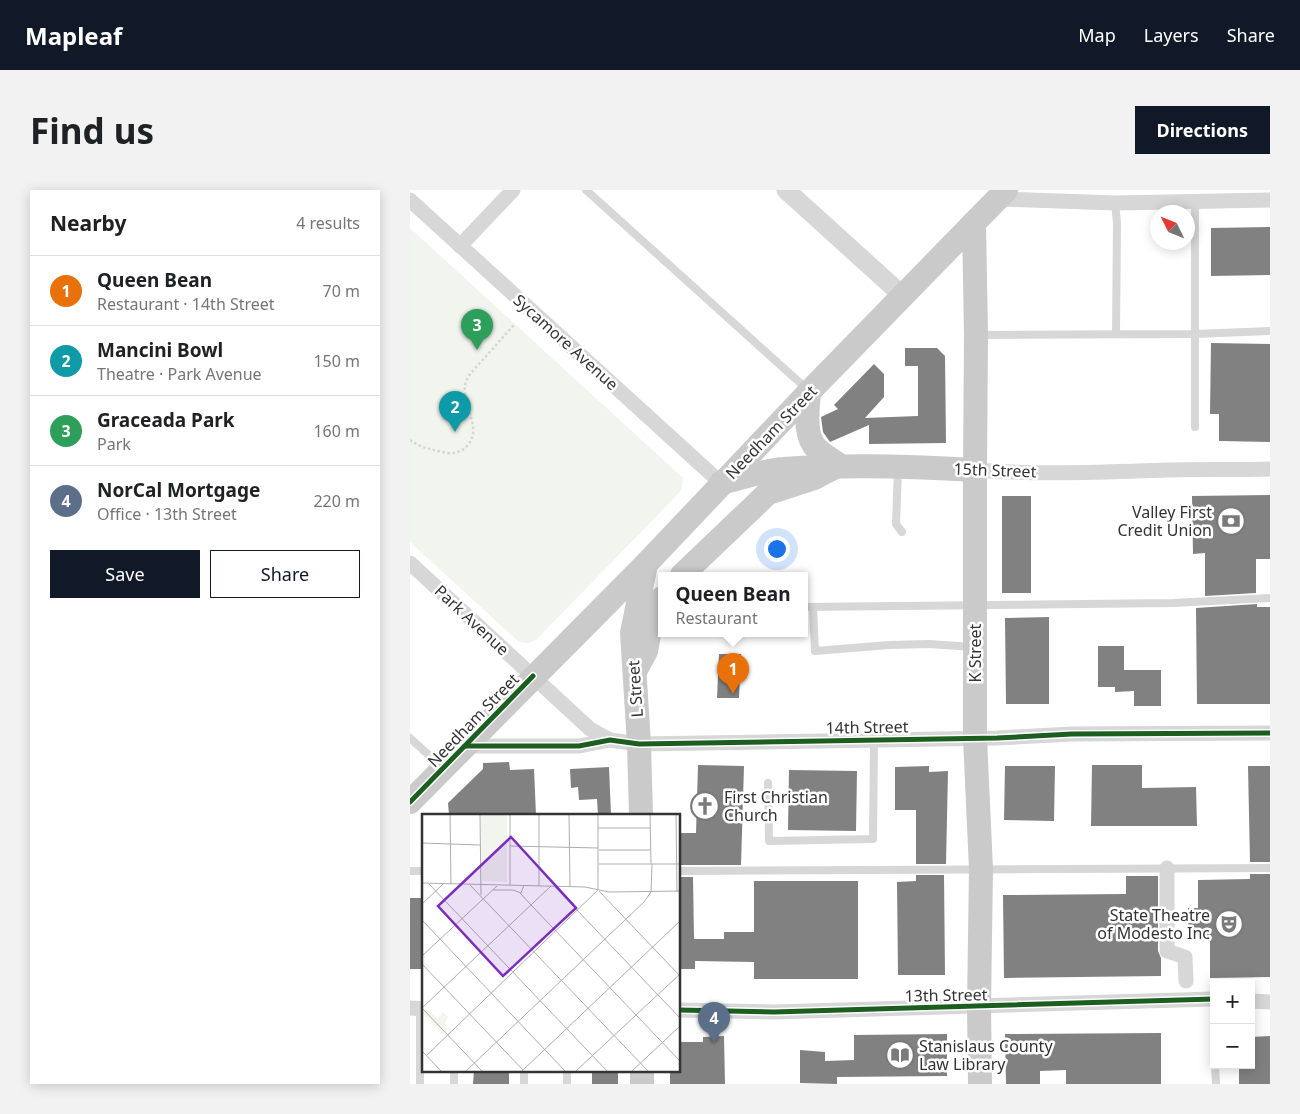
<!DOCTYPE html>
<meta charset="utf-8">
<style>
:root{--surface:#fff;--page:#f2f2f2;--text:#202124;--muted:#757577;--line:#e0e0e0;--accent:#111827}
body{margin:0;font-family:"Noto Sans",sans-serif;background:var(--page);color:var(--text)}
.controls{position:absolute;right:15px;bottom:15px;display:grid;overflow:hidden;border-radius:0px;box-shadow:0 2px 12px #0003}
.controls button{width:45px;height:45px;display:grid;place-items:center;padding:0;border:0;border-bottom:1px solid var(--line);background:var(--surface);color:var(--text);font:25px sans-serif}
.compass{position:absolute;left:740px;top:15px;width:45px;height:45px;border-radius:50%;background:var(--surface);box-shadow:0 2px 12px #0003;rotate:313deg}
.you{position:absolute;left:366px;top:358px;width:18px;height:18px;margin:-12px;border:4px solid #fff;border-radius:50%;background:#1a73e8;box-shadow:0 0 0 8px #1a73e833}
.badge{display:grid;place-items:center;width:32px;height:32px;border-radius:50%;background:var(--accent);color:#fff;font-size:16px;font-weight:700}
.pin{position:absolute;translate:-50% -41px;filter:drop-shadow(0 1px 2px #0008)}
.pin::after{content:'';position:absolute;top:26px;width:18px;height:15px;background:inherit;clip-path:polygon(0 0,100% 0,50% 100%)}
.popup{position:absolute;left:248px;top:382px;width:150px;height:65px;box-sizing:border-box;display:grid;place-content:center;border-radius:0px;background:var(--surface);filter:drop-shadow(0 1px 4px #0005);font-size:16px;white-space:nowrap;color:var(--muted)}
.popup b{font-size:19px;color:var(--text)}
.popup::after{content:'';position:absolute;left:50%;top:100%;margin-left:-10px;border:10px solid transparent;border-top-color:var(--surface)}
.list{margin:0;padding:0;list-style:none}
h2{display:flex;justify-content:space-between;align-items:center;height:65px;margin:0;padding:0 20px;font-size:21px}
h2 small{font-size:16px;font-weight:400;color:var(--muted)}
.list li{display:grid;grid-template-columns:32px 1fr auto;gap:15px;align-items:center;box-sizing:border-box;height:70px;padding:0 20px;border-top:1px solid var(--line)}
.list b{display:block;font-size:19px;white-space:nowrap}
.list p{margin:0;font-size:16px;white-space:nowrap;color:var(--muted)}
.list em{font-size:16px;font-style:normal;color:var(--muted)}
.actions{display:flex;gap:10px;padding:15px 20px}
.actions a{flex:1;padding:11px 0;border:1px solid var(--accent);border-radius:0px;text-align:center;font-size:18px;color:var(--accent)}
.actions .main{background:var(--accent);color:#fff}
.map{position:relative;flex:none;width:860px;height:894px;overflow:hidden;border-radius:0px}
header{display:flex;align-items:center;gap:30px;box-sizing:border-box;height:70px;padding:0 25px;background:var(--accent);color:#fff}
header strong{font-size:24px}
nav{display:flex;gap:28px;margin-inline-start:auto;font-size:18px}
.intro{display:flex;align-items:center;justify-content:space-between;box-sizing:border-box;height:120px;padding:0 30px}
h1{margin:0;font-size:35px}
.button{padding:12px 22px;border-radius:0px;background:var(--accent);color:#fff;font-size:18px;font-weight:700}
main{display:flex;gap:30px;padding:0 30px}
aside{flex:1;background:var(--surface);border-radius:0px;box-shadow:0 2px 12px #0003}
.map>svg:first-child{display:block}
.green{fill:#f1f5ed}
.building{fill:#818181}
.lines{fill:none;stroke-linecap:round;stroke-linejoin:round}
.path{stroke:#d6d6d6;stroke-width:2.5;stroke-dasharray:2.5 2.5;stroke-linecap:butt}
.service{stroke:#d7d7d7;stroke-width:8}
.minor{stroke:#d7d7d7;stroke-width:15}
.tertiary{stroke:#d7d7d7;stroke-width:19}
.primary{stroke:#cacaca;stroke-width:24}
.cycleway-casing{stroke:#fff;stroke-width:8}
.cycleway{stroke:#1b5e20;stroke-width:5}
.labels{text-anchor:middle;stroke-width:5;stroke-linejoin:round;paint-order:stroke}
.street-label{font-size:16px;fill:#333;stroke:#fff}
.poi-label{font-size:16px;fill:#333;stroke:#fff;text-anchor:end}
.inset-road{fill:none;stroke:#adadad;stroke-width:1}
.view{fill:#7b2cbf;fill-opacity:0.15;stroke:#7b2cbf;stroke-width:2.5}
.inset-edge{fill:none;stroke:#333;stroke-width:2.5}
</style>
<header>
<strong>Mapleaf</strong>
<nav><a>Map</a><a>Layers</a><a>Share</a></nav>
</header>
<div class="intro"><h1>Find us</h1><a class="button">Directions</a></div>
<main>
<aside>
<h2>Nearby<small>4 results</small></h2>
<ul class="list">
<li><span class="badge" style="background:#e8710a">1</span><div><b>Queen Bean</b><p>Restaurant · 14th Street</p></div><em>70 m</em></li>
<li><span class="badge" style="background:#0f9aa8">2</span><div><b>Mancini Bowl</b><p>Theatre · Park Avenue</p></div><em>150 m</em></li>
<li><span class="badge" style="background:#2e9e5b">3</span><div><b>Graceada Park</b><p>Park</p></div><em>160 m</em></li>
<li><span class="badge" style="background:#5c6f8a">4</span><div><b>NorCal Mortgage</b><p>Office · 13th Street</p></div><em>220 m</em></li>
</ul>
<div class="actions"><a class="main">Save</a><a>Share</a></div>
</aside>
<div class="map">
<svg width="860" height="894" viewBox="0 0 860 894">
<rect width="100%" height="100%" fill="#fff"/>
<path class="green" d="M0 38 273 288 272 298 268 304 126 450 118 453 109 452 0 352Z"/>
<g class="building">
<path d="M860 37V85L801 86V38Z"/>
<path d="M801 153 860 154V252L809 251V224H800Z"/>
<path d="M495 158H527L535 166 536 253 459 254V235L420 252 413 242 411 227 428 219 424 215 464 174 474 184V207L455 228 508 226V176H495Z"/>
<path d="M860 305V369H846V403L795 406V363L783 364 782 306Z"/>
<rect x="592" y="306" width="29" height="97"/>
<path d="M847 414V417H860V514H787L786 418Z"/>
<path d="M639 427V514H596L595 428Z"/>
<path d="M688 456H714V480H751V516H724V501L705 502V497H688Z"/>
<path d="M309 464H331L329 508H307Z"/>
<path d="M99 572 100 580 124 579 126 625H39L38 613 73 579V573Z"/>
<path d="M288 575 334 576 331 675H269V643H286Z"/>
<path d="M682 575H732V598L786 597 787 636H681Z"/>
<path d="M519 576V582L538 581 536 674H506V620H485V577Z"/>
<path d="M595 576H645L644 631 594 630Z"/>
<path d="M838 576H860V672H840Z"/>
<path d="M199 577 201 625H188L187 609 169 610 168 597 161 598 160 579Z"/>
<path d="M379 580 447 581 446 641 378 640Z"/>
<path d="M840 684H860V787L800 788V751H778V718H788V690L840 689Z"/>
<path d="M506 685H534L535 785H488L487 692 506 691Z"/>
<path d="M716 686H748V761L751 768V786L594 788 593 705 716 704Z"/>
<path d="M269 687H283L284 749H314V742H344V691H448V789H344V772L285 771V779H269Z"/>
<rect x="0" y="708" width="14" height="71"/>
<path d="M751 843V894H656V880L630 881V894H596L595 844Z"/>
<path d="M537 844V886L427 887V894L390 893V860L415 862V871L444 870V845Z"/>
<path d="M314 846 315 894H260V880H269V852H293V847Z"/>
<path d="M860 846V894H829V875H841V847Z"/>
<path d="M64 880H99V894H63Z"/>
<rect x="182" y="880" width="26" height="14"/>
</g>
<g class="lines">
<path class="path" d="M0 250C11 258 23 260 37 263 43 264 50 262 55 258 73 242 56 222 55 203 54 196 56 190 60 184L104 135"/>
<g class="service">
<path d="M176 0 398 200"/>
<path d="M785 11V237"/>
<path d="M705 13 707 33 706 144"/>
<path d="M568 145 785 144 860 141"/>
<path d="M488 279 486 334 492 342"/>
<path d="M394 417 763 413 860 408"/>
<path d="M403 417 405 461 479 455 519 454 563 457"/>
<path d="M0 548 32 577"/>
<path d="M358 593 359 651 463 649 464 550"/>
<path d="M0 681H14"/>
<path d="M269 681 860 678"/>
<path d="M805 875 806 894"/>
<path d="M114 880V894"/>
<path d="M157 880V894"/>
<path d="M10 894V819"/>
<path d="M44 894V880"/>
</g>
<g class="minor">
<path d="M588 9 705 13 860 10"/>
<path d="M0 10 311 293"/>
<path d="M50 56 103 0"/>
<path d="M565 280C628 285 692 282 756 280 791 279 825 280 860 279"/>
<path d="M0 373 180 539 200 550"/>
<path d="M55 556H169L200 550 229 554 587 548 662 544 860 543"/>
<path d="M757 678V761L775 767 776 791"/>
<path d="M841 811 860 812"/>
<path d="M0 818 14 819"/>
<path d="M269 820 364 822 804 809"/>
</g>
<path class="tertiary" d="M376 0 493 106"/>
<g class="primary">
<path d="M564 33 566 145 565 280V548L571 679 569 816 570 894"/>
<path d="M311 293C332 288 354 280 374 279 438 274 501 276 565 280"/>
<path d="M272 385 358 303 404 288 429 275C422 270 413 265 407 259 393 245 398 219 399 202"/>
<path d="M227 478 236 461 244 419 252 408"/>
<path d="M0 612 236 374 399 202 596 0"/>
<path d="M231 625 229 554 222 443 236 374"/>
<path d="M232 880V894"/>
</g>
<defs>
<g id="cycleway">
<path d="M55 556H169L200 550 229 554 587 548 662 544 860 543"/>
<path d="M0 612 123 486"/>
<path d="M269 820 364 822 804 809"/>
</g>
</defs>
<use href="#cycleway" class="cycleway-casing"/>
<use href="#cycleway" class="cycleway"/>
</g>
<defs>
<symbol id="bank-ring" viewBox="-11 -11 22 22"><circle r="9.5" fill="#fff" stroke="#7a7a7a" stroke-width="1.5"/><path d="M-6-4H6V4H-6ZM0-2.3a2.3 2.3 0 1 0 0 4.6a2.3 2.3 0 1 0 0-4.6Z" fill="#7a7a7a"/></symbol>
<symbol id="church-ring" viewBox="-11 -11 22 22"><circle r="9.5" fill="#fff" stroke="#7a7a7a" stroke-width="1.5"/><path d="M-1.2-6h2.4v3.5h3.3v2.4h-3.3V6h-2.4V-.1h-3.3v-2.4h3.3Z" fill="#7a7a7a"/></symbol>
<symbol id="theatre-ring" viewBox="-11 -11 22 22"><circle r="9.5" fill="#fff" stroke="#7a7a7a" stroke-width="1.5"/><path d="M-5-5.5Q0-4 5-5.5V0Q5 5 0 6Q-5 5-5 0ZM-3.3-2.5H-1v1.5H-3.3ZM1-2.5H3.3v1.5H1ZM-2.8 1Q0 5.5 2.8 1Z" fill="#7a7a7a"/></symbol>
<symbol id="library-ring" viewBox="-11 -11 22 22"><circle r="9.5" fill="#fff" stroke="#7a7a7a" stroke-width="1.5"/><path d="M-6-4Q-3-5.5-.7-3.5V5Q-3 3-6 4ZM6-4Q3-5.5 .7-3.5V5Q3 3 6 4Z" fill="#7a7a7a"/></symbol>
</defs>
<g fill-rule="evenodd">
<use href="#bank-ring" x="805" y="315" width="32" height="32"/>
<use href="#church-ring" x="279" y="600" width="32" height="32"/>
<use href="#theatre-ring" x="803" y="718" width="32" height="32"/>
<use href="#library-ring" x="474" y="849" width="32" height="32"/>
</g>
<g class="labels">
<g class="street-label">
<text transform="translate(156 152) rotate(42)" y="6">Sycamore Avenue</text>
<text transform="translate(361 242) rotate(-46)" y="6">Needham Street</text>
<text transform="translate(585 280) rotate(2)" y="6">15th Street</text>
<text transform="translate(62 430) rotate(43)" y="6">Park Avenue</text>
<text transform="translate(565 463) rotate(-90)" y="6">K Street</text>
<text transform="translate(225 499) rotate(-94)" y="6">L Street</text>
<text transform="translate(63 530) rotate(-46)" y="6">Needham Street</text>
<text transform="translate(457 537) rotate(-1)" y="6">14th Street</text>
<text transform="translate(536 805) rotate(-1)" y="6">13th Street</text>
</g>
<g class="poi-label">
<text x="802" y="328">Valley First<tspan x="802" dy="18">Credit Union</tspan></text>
<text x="314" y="613" text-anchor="start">First Christian<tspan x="314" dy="18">Church</tspan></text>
<text x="800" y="731">State Theatre<tspan x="800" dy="18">of Modesto Inc</tspan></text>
<text x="509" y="862" text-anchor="start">Stanislaus County<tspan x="509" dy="18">Law Library</tspan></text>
</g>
</g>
<g transform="translate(12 624)">
<rect width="258" height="258" fill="#fff"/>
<path d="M59 0H85V68L60 67ZM5 195 16 205 21 198 26 203 22 211 26 215 21 220 1 199Z" fill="#f1f5ed"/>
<path class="inset-road" d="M28 0 29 70M58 0 59 81M88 0V71M117 0V72M147 0 148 72M228 0 229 50M254 0 255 78M176 14H228M0 29 58 31M88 32 176 34M177 36H228M177 50H258M0 53V69M0 69 163 73 187 78 258 77M7 70 185 257M48 71 226 257M133 73 258 204M176 75V0M71 76H91L99 79 102 71M177 77 257 161M98 79 109 91M0 90 21 70M109 91 258 247M0 106 143 257M0 142 75 72M0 150 101 256M0 194 60 257M0 194 129 72M0 237 19 257M4 242 176 76M44 257 222 88 229 78 230 50M100 257 258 107M154 257 258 160M210 257 258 212"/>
<path class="view" d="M89 23 154 94 81 162 16 92Z"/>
<rect width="258" height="258" class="inset-edge"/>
</g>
</svg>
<div class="controls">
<button>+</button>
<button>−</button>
</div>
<svg class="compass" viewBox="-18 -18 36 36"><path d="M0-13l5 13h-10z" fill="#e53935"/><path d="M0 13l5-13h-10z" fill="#757577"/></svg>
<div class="you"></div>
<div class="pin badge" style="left:323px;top:504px;background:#e8710a">1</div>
<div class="popup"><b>Queen Bean</b>Restaurant</div>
<div class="pin badge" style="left:45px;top:242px;background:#0f9aa8">2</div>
<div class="pin badge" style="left:67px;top:160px;background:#2e9e5b">3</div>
<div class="pin badge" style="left:304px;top:853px;background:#5c6f8a">4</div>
</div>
</main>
